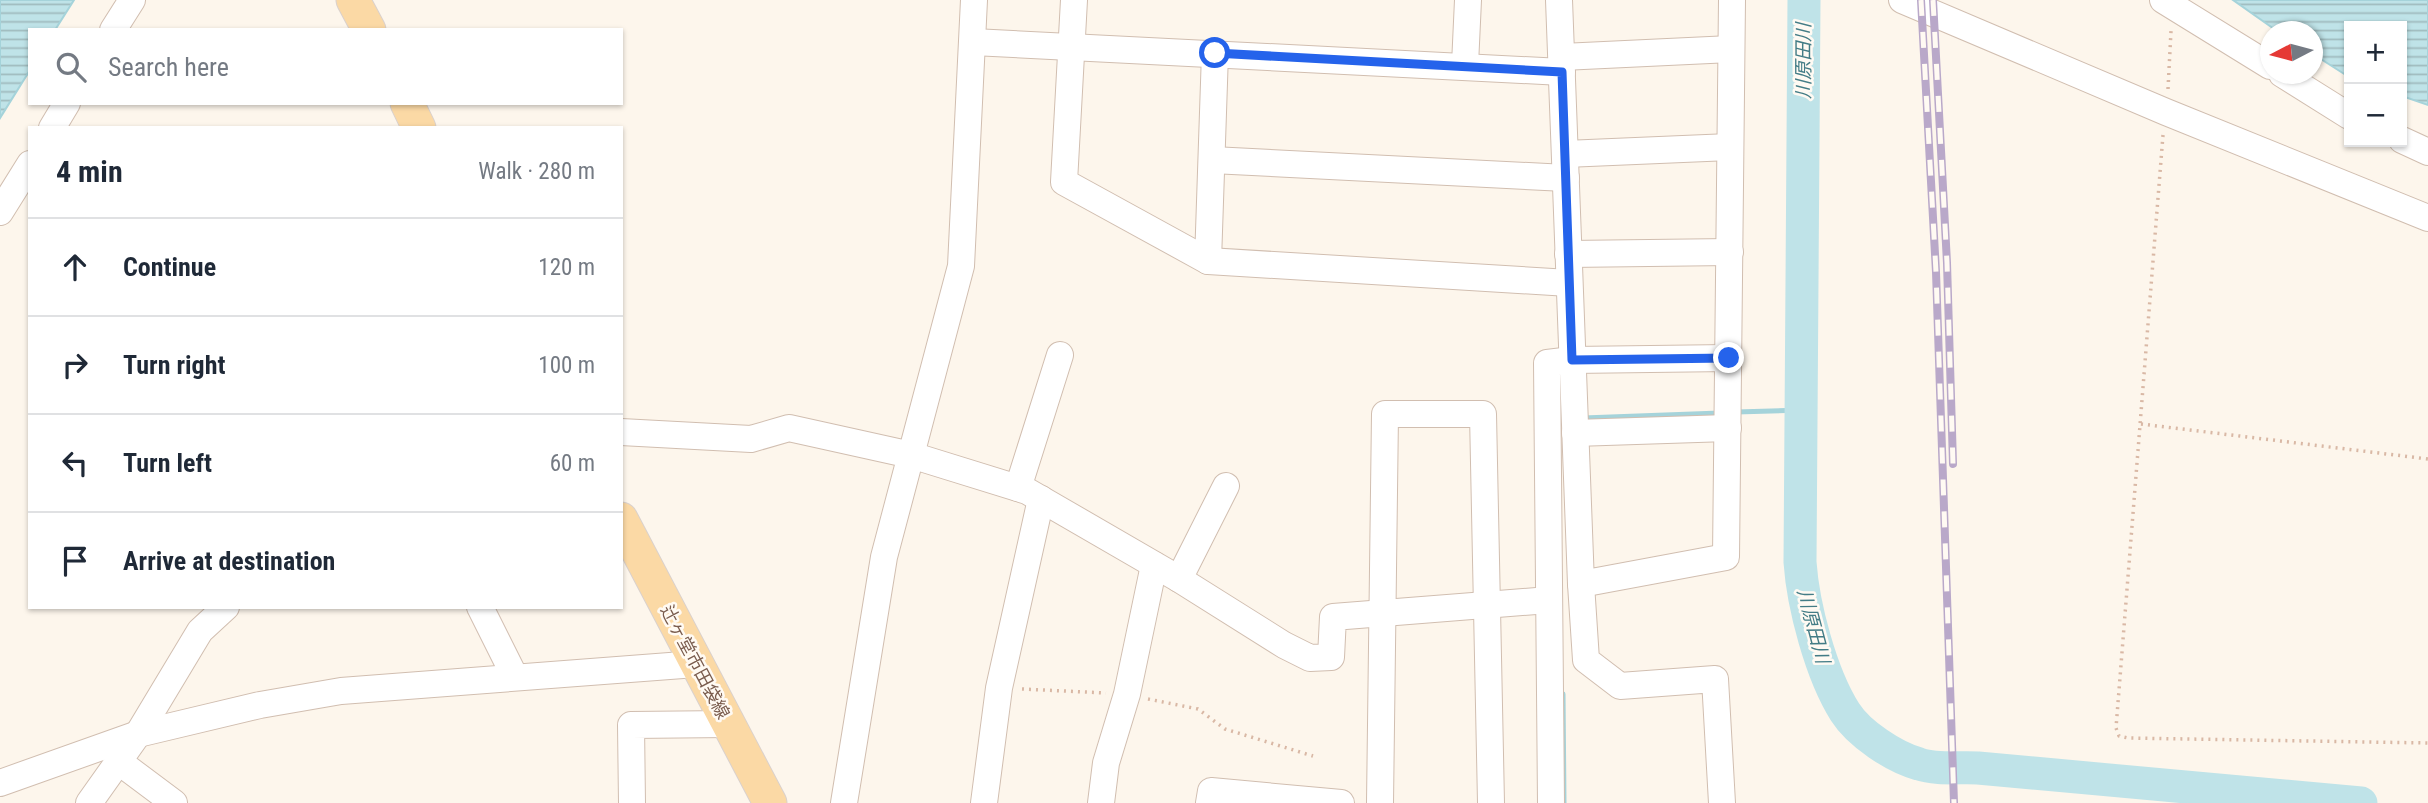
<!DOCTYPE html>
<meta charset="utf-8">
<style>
:root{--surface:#fff;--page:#f2f2f3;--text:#1f2937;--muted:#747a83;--line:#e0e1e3}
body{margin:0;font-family:"Roboto Condensed","Noto Sans JP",sans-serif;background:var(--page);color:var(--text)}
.controls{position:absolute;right:21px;top:21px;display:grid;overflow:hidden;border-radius:0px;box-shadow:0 2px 5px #0004}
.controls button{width:63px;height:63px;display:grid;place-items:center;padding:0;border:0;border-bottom:2px solid var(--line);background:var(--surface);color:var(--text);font:35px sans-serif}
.compass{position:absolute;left:2260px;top:21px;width:63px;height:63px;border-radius:50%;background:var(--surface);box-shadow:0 2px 5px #0004;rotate:264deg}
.stop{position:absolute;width:21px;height:21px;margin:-16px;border:5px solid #2563eb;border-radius:50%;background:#fff}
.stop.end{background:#2563eb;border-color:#fff;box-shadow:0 2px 7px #0008}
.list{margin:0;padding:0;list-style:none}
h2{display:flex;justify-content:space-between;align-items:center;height:91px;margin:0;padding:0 28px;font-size:30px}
h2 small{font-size:23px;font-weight:400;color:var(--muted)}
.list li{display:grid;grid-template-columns:46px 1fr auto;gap:21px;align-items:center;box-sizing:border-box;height:98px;padding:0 28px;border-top:2px solid var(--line)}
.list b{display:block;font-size:26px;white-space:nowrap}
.list em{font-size:23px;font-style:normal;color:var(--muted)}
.icon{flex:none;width:38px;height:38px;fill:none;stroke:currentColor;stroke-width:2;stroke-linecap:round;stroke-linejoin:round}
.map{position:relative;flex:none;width:2428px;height:803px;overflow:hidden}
.search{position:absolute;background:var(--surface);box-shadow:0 2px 5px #0004;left:28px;top:28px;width:595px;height:77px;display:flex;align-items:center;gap:18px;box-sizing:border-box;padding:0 24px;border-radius:0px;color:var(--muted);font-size:26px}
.panel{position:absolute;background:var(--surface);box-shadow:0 2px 5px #0004;left:28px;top:126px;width:595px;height:483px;border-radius:0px}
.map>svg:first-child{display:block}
.water{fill:url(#water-rules);stroke:#a5d3da;stroke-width:2}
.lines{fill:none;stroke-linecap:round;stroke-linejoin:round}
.stream{stroke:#a5d3da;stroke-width:5}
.river{stroke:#bfe3e8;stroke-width:33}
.minor-casing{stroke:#d1beb0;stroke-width:28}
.major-casing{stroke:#dad1cd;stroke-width:35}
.path{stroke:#d9b8a5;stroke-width:3.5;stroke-dasharray:2 5;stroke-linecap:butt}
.minor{stroke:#fff;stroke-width:26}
.major{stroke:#fbd9a5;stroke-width:33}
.rail-casing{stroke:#b9a8c9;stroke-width:8}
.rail{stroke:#fffaf3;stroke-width:5;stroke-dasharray:16;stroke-linecap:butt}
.route{stroke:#2563eb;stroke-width:9}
.labels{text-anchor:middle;stroke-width:5;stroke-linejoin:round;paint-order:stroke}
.street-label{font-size:18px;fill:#7a5c4d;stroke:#fffaf3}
.water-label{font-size:19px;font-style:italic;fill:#437c86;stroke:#fffaf3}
</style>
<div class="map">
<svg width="2428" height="803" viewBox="0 0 2428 803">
<defs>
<pattern id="water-rules" width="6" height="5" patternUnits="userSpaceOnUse" patternTransform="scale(1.75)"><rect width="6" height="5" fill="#bfe3e8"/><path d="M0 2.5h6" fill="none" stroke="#a0bbbe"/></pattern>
</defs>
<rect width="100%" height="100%" fill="#fdf6ec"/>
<g class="water">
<path d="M0 0H74L55 30H30V70L0 118Z"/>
<path d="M2233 0H2428V105L2402 96V26H2349V77L2313 54 2312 32 2277 31Z"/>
</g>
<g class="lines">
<g class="stream">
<path d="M1736 412 1802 410"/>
<path d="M1583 418 1720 413"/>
<path d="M1563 694 1564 803"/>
</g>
<path class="river" d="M1804 0 1800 562C1803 606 1821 674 1845 712 1859 734 1894 757 1919 764 1936 770 1960 767 1978 768L2361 803"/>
<defs>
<g id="minor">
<path d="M1074 0 1064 182 1208 261 1569 283"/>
<path d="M1559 0 1581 584 1726 557 1732 0"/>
<path d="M1902 0 2166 112 2428 218"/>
<path d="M2163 0 2270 66"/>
<path d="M113 30 132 0"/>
<path d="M973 42 1562 72"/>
<path d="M1562 57 1731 49"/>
<path d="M1465 65 1468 0"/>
<path d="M2282 74 2349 116"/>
<path d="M52 128 67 103"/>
<path d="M2402 140 2428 152"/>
<path d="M1565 154 1730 147"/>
<path d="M1212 160 1566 178"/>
<path d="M0 212 30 164"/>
<path d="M1568 254 1730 252"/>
<path d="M1208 261 1215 53"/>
<path d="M621 432 751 439 789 428 911 455 1027 491 1179 579 1284 645 1310 658 1331 657 1333 617 1549 600"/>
<path d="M1575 433 1728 428"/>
<path d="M1018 488 1060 355"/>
<path d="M1179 579 1226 486"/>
<path d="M1581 584 1586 660 1620 686 1715 679 1722 803"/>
<path d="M480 607 515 677"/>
<path d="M118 761 174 803"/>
<path d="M0 783 138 734 260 705 341 691 696 664"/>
<path d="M89 803 138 734 200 631 226 607"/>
<path d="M632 803 631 725 728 724"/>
<path d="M844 803 884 557 961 266 974 0"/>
<path d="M984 803 999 688 1041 499"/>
<path d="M1101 803 1106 763 1127 694 1154 565"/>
<path d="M1209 803 1211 791 1341 803"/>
<path d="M1380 803 1385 414H1483L1491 803"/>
<path d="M1551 803 1547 363 1572 360 1729 358"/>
</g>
<g id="major">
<path d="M353 0 369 30"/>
<path d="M407 103 419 128"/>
<path d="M621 519 770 803"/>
</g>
</defs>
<use href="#minor" class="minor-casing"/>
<use href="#major" class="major-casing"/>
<g class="path">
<path d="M2168 89 2171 31"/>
<path d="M2163 135 2116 728 2119 736 2128 738 2428 743"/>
<path d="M2141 424 2428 459"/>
<path d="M1022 689 1106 693"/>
<path d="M1148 699 1198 709 1225 729 1313 756"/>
</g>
<use href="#minor" class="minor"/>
<use href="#major" class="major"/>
<defs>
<g id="rail">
<path d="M1921 0 1936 272 1954 803"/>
<path d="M1933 0 1947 263 1953 464"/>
</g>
</defs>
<use href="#rail" class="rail-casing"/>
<use href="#rail" class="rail"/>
</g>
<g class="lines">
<path class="route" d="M1215 53 1562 72 1572 360 1729 358"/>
</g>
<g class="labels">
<g class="street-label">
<text transform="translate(695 662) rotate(62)" y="6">辻ヶ堂市田袋線</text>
</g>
<g class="water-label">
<text transform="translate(1803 61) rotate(-90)" y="7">川原田川</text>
<text transform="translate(1814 626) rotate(75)" y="7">川原田川</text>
</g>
</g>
</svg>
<div class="controls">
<button>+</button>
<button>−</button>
</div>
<svg class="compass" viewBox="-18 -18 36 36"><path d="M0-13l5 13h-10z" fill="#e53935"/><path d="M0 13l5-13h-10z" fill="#747a83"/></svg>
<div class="stop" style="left:1215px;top:53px"></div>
<div class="stop end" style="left:1729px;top:358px"></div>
<div class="search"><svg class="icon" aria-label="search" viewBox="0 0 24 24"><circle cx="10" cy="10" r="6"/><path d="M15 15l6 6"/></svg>Search here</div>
<section class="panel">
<h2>4 min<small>Walk · 280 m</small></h2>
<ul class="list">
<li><svg class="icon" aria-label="ahead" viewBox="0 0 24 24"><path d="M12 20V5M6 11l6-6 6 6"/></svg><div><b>Continue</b></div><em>120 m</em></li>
<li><svg class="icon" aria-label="right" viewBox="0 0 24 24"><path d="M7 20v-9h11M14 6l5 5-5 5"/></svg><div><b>Turn right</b></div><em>100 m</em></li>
<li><svg class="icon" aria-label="left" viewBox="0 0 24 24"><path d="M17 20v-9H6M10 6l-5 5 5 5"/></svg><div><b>Turn left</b></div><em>60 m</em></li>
<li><svg class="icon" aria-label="arrive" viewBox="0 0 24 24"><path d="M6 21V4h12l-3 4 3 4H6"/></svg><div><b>Arrive at destination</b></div></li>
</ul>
</section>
</div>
